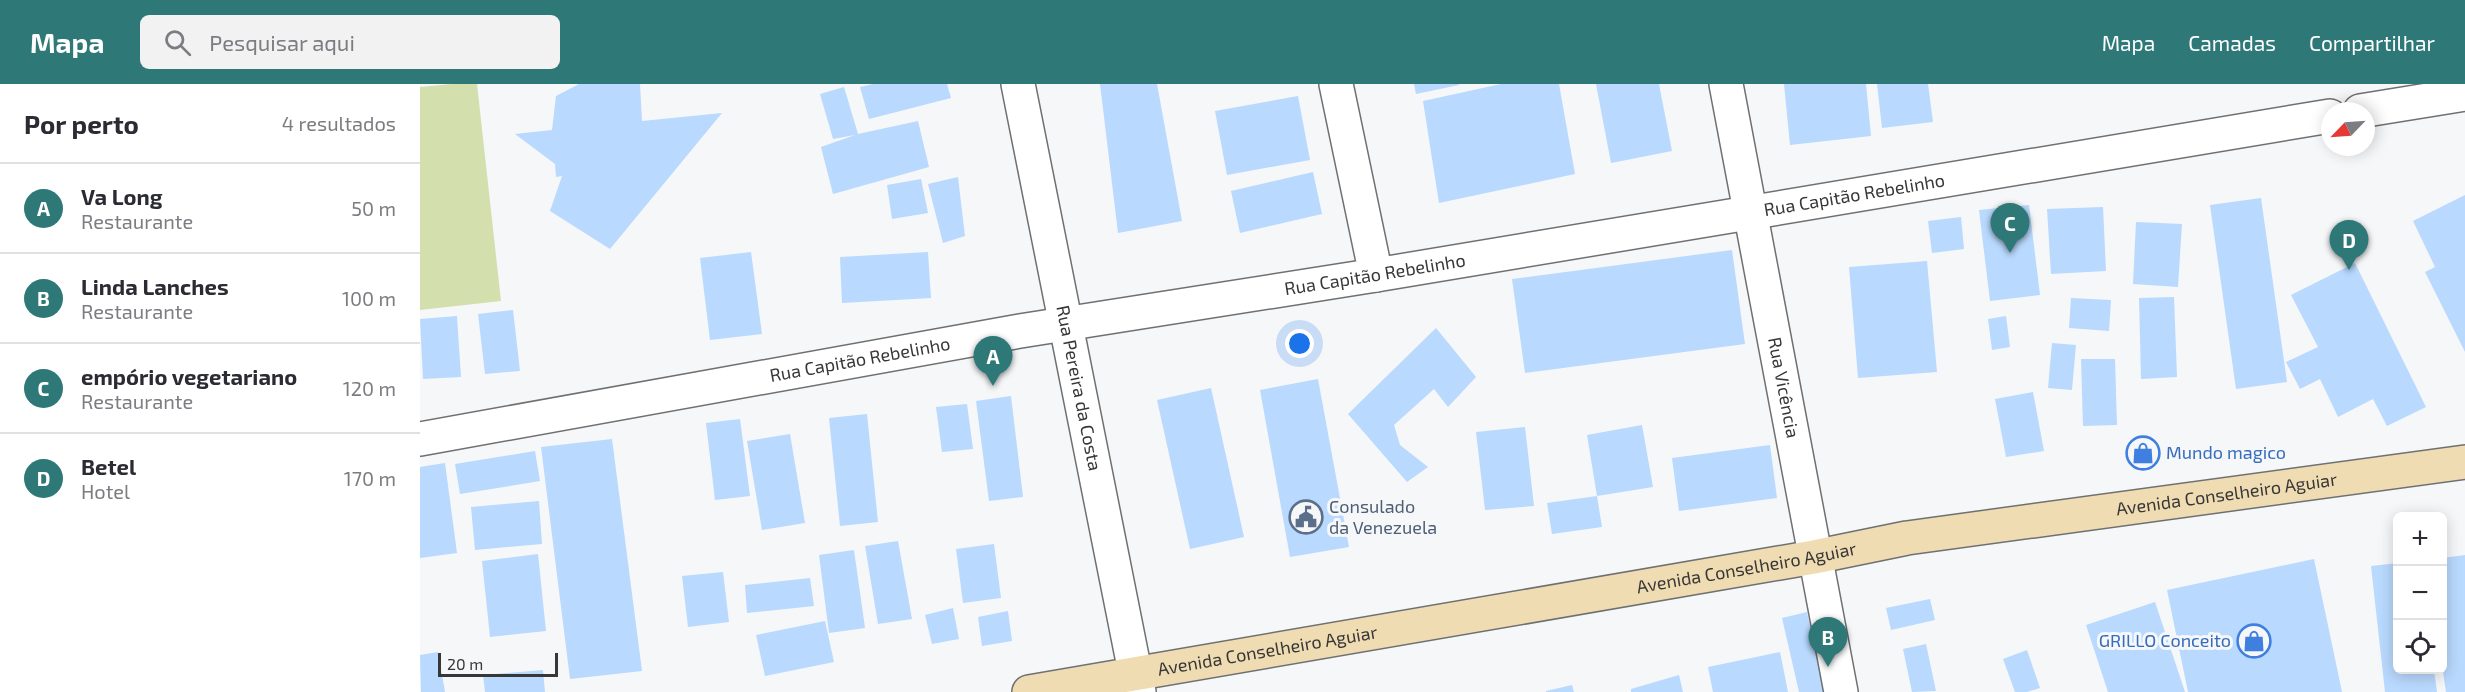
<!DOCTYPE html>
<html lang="pt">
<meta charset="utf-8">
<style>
:root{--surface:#fff;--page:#f2f2f3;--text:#2b2b33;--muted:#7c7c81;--line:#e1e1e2;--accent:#2e7878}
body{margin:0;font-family:"Exo 2",sans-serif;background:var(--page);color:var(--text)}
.controls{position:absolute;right:18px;bottom:18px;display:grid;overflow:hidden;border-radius:9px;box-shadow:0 3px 15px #0003}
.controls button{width:54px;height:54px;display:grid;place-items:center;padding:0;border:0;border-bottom:2px solid var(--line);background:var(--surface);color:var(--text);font:30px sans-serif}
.compass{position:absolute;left:1901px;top:18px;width:54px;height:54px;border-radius:50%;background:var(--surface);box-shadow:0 3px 15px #0003;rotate:245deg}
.scale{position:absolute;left:18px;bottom:15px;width:120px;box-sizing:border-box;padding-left:6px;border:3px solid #373737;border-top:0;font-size:16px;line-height:21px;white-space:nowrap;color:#373737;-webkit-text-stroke:4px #f6f7f9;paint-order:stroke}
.you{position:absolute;left:880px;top:260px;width:21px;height:21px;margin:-15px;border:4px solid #fff;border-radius:50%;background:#1a73e8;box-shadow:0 0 0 9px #1a73e833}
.badge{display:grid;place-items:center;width:39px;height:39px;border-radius:50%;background:var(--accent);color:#fff;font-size:20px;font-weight:700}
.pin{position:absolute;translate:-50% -50px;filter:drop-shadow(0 2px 3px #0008)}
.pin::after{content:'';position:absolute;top:32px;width:21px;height:18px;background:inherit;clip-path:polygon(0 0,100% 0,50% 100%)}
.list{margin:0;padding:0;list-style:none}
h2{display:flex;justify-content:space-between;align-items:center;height:78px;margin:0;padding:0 24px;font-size:26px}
h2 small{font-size:20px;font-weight:400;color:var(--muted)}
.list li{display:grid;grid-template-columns:39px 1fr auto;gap:18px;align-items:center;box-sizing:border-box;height:90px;padding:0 24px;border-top:2px solid var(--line)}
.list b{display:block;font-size:22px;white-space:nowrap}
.list p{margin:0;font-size:20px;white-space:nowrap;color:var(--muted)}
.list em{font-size:20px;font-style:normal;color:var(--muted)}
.icon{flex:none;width:33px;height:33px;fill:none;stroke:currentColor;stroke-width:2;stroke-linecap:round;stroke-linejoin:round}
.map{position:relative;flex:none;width:2045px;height:608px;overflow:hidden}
header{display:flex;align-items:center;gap:36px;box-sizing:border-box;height:84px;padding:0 30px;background:var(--accent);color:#fff}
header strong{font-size:28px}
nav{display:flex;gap:33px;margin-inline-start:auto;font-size:21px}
.search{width:420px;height:54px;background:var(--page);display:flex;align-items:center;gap:15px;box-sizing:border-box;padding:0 21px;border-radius:9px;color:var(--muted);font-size:22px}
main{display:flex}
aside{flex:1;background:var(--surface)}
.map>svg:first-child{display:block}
.green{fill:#d3e0ae}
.building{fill:#b9d9fe}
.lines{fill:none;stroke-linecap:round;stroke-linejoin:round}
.street-casing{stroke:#6f7071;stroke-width:36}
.secondary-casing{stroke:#6f7071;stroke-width:36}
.street{stroke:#fff;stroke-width:33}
.secondary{stroke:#f0dcb2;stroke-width:33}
.labels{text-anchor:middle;stroke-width:6;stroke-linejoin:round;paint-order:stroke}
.street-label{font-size:18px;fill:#373737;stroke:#f6f7f9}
.shop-label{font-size:18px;fill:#366cbe;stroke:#f6f7f9;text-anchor:start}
.service-label{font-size:18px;fill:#4e5e75;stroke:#f6f7f9;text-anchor:start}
</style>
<header>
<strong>Mapa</strong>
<div class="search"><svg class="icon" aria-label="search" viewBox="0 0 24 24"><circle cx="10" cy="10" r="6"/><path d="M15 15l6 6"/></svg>Pesquisar aqui</div>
<nav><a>Mapa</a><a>Camadas</a><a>Compartilhar</a></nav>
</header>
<main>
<aside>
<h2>Por perto<small>4 resultados</small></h2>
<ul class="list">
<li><span class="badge">A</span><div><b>Va Long</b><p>Restaurante</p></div><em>50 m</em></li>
<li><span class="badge">B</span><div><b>Linda Lanches</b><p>Restaurante</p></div><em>100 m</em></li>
<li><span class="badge">C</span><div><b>empório vegetariano</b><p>Restaurante</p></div><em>120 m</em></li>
<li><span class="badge">D</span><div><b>Betel</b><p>Hotel</p></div><em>170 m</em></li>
</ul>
</aside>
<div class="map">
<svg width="2045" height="608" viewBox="0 0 2045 608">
<rect width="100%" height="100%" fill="#f6f7f9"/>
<path class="green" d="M32 0H57L81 217 0 226V3Z"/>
<g class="building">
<path d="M159 0H220L222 37 302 29 190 165 130 127 142 92 136 93 135 80 95 50 132 46 136 12Z"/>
<path d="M453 0H527L531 14 449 35 440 3Z"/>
<path d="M680 0H737L762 137 698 149Z"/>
<path d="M994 0H1039V1L996 10Z"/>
<path d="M1081 0H1139L1155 90 1019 119 1003 17Z"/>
<path d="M1176 0H1239L1252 67 1191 79Z"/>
<path d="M1364 0H1446L1451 52 1370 61Z"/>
<path d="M1457 0H1508L1513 38 1462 44Z"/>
<path d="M424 3 438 50 498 37 509 83 413 110 401 63 435 51 413 55 400 10Z"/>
<path d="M878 12 890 76 807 91 795 27Z"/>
<path d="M893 88 902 130 820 149 811 107Z"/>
<path d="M538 93 545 152 523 159 508 100Z"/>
<path d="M501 95 508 129 472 135 467 101Z"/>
<path d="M2045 111V268L2005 188 2015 183 1993 137Z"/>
<path d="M1841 114 1867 298 1816 305 1790 121Z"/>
<path d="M1609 121 1620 211 1570 217 1559 126Z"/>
<path d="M1683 123 1686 187 1631 190 1627 125Z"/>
<path d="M1541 133 1544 165 1512 169 1508 137Z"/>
<path d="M1716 138 1762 140 1758 203 1713 200Z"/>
<path d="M1312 166 1325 260 1105 289 1092 195Z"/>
<path d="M331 168 342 250 290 256 280 174Z"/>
<path d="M508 168 511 214 422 219 420 173Z"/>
<path d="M1507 177 1517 288 1438 294 1429 183Z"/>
<path d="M1935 179 2006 323 1967 342 1953 315 1918 333 1900 295 1880 305 1866 278 1898 263 1871 211Z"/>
<path d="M1754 213 1757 293 1721 295 1719 214Z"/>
<path d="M1651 214 1691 216 1689 247 1649 244Z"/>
<path d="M93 226 100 287 65 290 58 230Z"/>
<path d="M37 232 41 293 3 295 0 235Z"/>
<path d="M1586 232 1590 263 1572 266 1568 235Z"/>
<path d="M1016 244 1056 293 1028 323 1014 305 974 341 980 361 1008 383 987 398 928 330Z"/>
<path d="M1632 259 1656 261 1652 306 1628 304Z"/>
<path d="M1661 275H1695L1697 341 1663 342Z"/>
<path d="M898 295 929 463 870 473 840 306Z"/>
<path d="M791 304 824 453 770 465 737 316Z"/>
<path d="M1613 308 1624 367 1586 373 1575 315Z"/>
<path d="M591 312 603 413 569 417 556 317Z"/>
<path d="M547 320 553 365 522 368 516 323Z"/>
<path d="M447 330 458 438 420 442 409 334Z"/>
<path d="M320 335 330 412 295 416 286 339Z"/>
<path d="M1222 341 1233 403 1177 412 1182 443 1132 450 1127 419 1177 412 1167 351Z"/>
<path d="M1105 343 1114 422 1065 426 1056 348Z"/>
<path d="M370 350 385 439 342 446 327 357Z"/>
<path d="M192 355 222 587 150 595 121 363Z"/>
<path d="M1350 361 1357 414 1259 427 1252 374Z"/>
<path d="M115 367 120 397 40 410 35 380Z"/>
<path d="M25 379 37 469 0 474V383Z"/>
<path d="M119 417 122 460 55 466 51 423Z"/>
<path d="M478 457 492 535 458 540 445 462Z"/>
<path d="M574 460 581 514 543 519 536 465Z"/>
<path d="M434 466 445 544 409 549 399 471Z"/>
<path d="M118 470 126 547 70 553 62 477Z"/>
<path d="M2045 471V608H2026L2022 581V474Z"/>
<path d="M1894 475 1922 608H1768L1747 506Z"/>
<path d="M1978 479V586H2014L2017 608H1965L1951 482Z"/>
<path d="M303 488 309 538 268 543 262 492Z"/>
<path d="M390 494 394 522 327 529 325 501Z"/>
<path d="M1510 515 1515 536 1471 546 1466 524Z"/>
<path d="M1735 518 1765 608H1688L1666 541Z"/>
<path d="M533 524 539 555 512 560 505 531Z"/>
<path d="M588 527 592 557 562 562 558 533Z"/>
<path d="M1387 528 1405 608H1379L1362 534Z"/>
<path d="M405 537 414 578 345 592 336 551Z"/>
<path d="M1506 560 1516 607 1492 608 1483 565Z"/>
<path d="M1607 566 1620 604 1607 608H1595L1583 575Z"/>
<path d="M18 568 25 608H1L0 571Z"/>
<path d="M1360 568 1368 608H1293L1288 583Z"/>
<path d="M123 586 125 608H65L63 591Z"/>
<path d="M1259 591 1263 608H1211V605Z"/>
<path d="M1152 601 1154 608H1126V607Z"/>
</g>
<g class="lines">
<defs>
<g id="street">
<path id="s1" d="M598 0 719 608"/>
<path d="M916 0 956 191"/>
<path id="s2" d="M1306 0 1421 608"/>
<path d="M1940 27 2045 10"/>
<path id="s3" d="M0 355 600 247 956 191 1910 32"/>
</g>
<g id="secondary">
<path id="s4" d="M609 608 1394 473 1487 454 2045 378"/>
</g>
</defs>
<use href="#street" class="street-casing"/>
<use href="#secondary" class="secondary-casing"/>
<use href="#street" class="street"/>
<use href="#secondary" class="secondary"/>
</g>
<defs>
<symbol id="shop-ring" viewBox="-11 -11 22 22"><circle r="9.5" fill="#f6f7f9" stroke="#3f7fe0" stroke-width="1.5"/><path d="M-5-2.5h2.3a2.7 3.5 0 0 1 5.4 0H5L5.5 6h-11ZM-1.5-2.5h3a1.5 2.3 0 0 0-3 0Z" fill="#3f7fe0"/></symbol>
<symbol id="civic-ring" viewBox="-11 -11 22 22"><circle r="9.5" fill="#f6f7f9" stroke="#5c6f8a" stroke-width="1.5"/><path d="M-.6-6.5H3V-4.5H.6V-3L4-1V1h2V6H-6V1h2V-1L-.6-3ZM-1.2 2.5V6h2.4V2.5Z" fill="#5c6f8a"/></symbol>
</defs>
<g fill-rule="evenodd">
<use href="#shop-ring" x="1704" y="350" width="38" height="38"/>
<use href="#civic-ring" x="867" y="414" width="38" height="38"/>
<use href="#shop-ring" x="1815" y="538" width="38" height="38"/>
</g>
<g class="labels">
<g class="street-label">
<text dy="6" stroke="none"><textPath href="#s3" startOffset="1455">Rua Capitão Rebelinho</textPath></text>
<text dy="6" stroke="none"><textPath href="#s3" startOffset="969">Rua Capitão Rebelinho</textPath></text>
<text dy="6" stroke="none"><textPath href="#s3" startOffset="447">Rua Capitão Rebelinho</textPath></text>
<text dy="6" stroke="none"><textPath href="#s1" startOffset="310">Rua Pereira da Costa</textPath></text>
<text dy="6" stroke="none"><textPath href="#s2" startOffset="309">Rua Vicência</textPath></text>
<text dy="6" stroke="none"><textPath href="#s4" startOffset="1214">Avenida Conselheiro Aguiar</textPath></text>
<text dy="6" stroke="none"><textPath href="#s4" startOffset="728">Avenida Conselheiro Aguiar</textPath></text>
<text dy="6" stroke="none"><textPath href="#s4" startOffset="242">Avenida Conselheiro Aguiar</textPath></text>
</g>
<g class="shop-label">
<text x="1746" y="375">Mundo magico</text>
<text x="1811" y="563" text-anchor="end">GRILLO Conceito</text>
</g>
<g class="service-label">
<text x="909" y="429">Consulado<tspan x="909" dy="21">da Venezuela</tspan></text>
</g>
</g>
</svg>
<div class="controls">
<button>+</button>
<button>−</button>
<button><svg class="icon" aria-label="locate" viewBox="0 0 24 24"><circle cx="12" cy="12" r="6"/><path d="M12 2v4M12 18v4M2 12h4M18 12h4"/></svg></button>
</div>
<svg class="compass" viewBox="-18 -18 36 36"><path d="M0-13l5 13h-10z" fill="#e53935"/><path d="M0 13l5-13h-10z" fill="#7c7c81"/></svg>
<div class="scale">20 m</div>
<div class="you"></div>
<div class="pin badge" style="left:573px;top:302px">A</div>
<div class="pin badge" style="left:1408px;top:583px">B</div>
<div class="pin badge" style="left:1590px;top:169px">C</div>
<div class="pin badge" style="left:1929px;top:186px">D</div>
</div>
</main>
